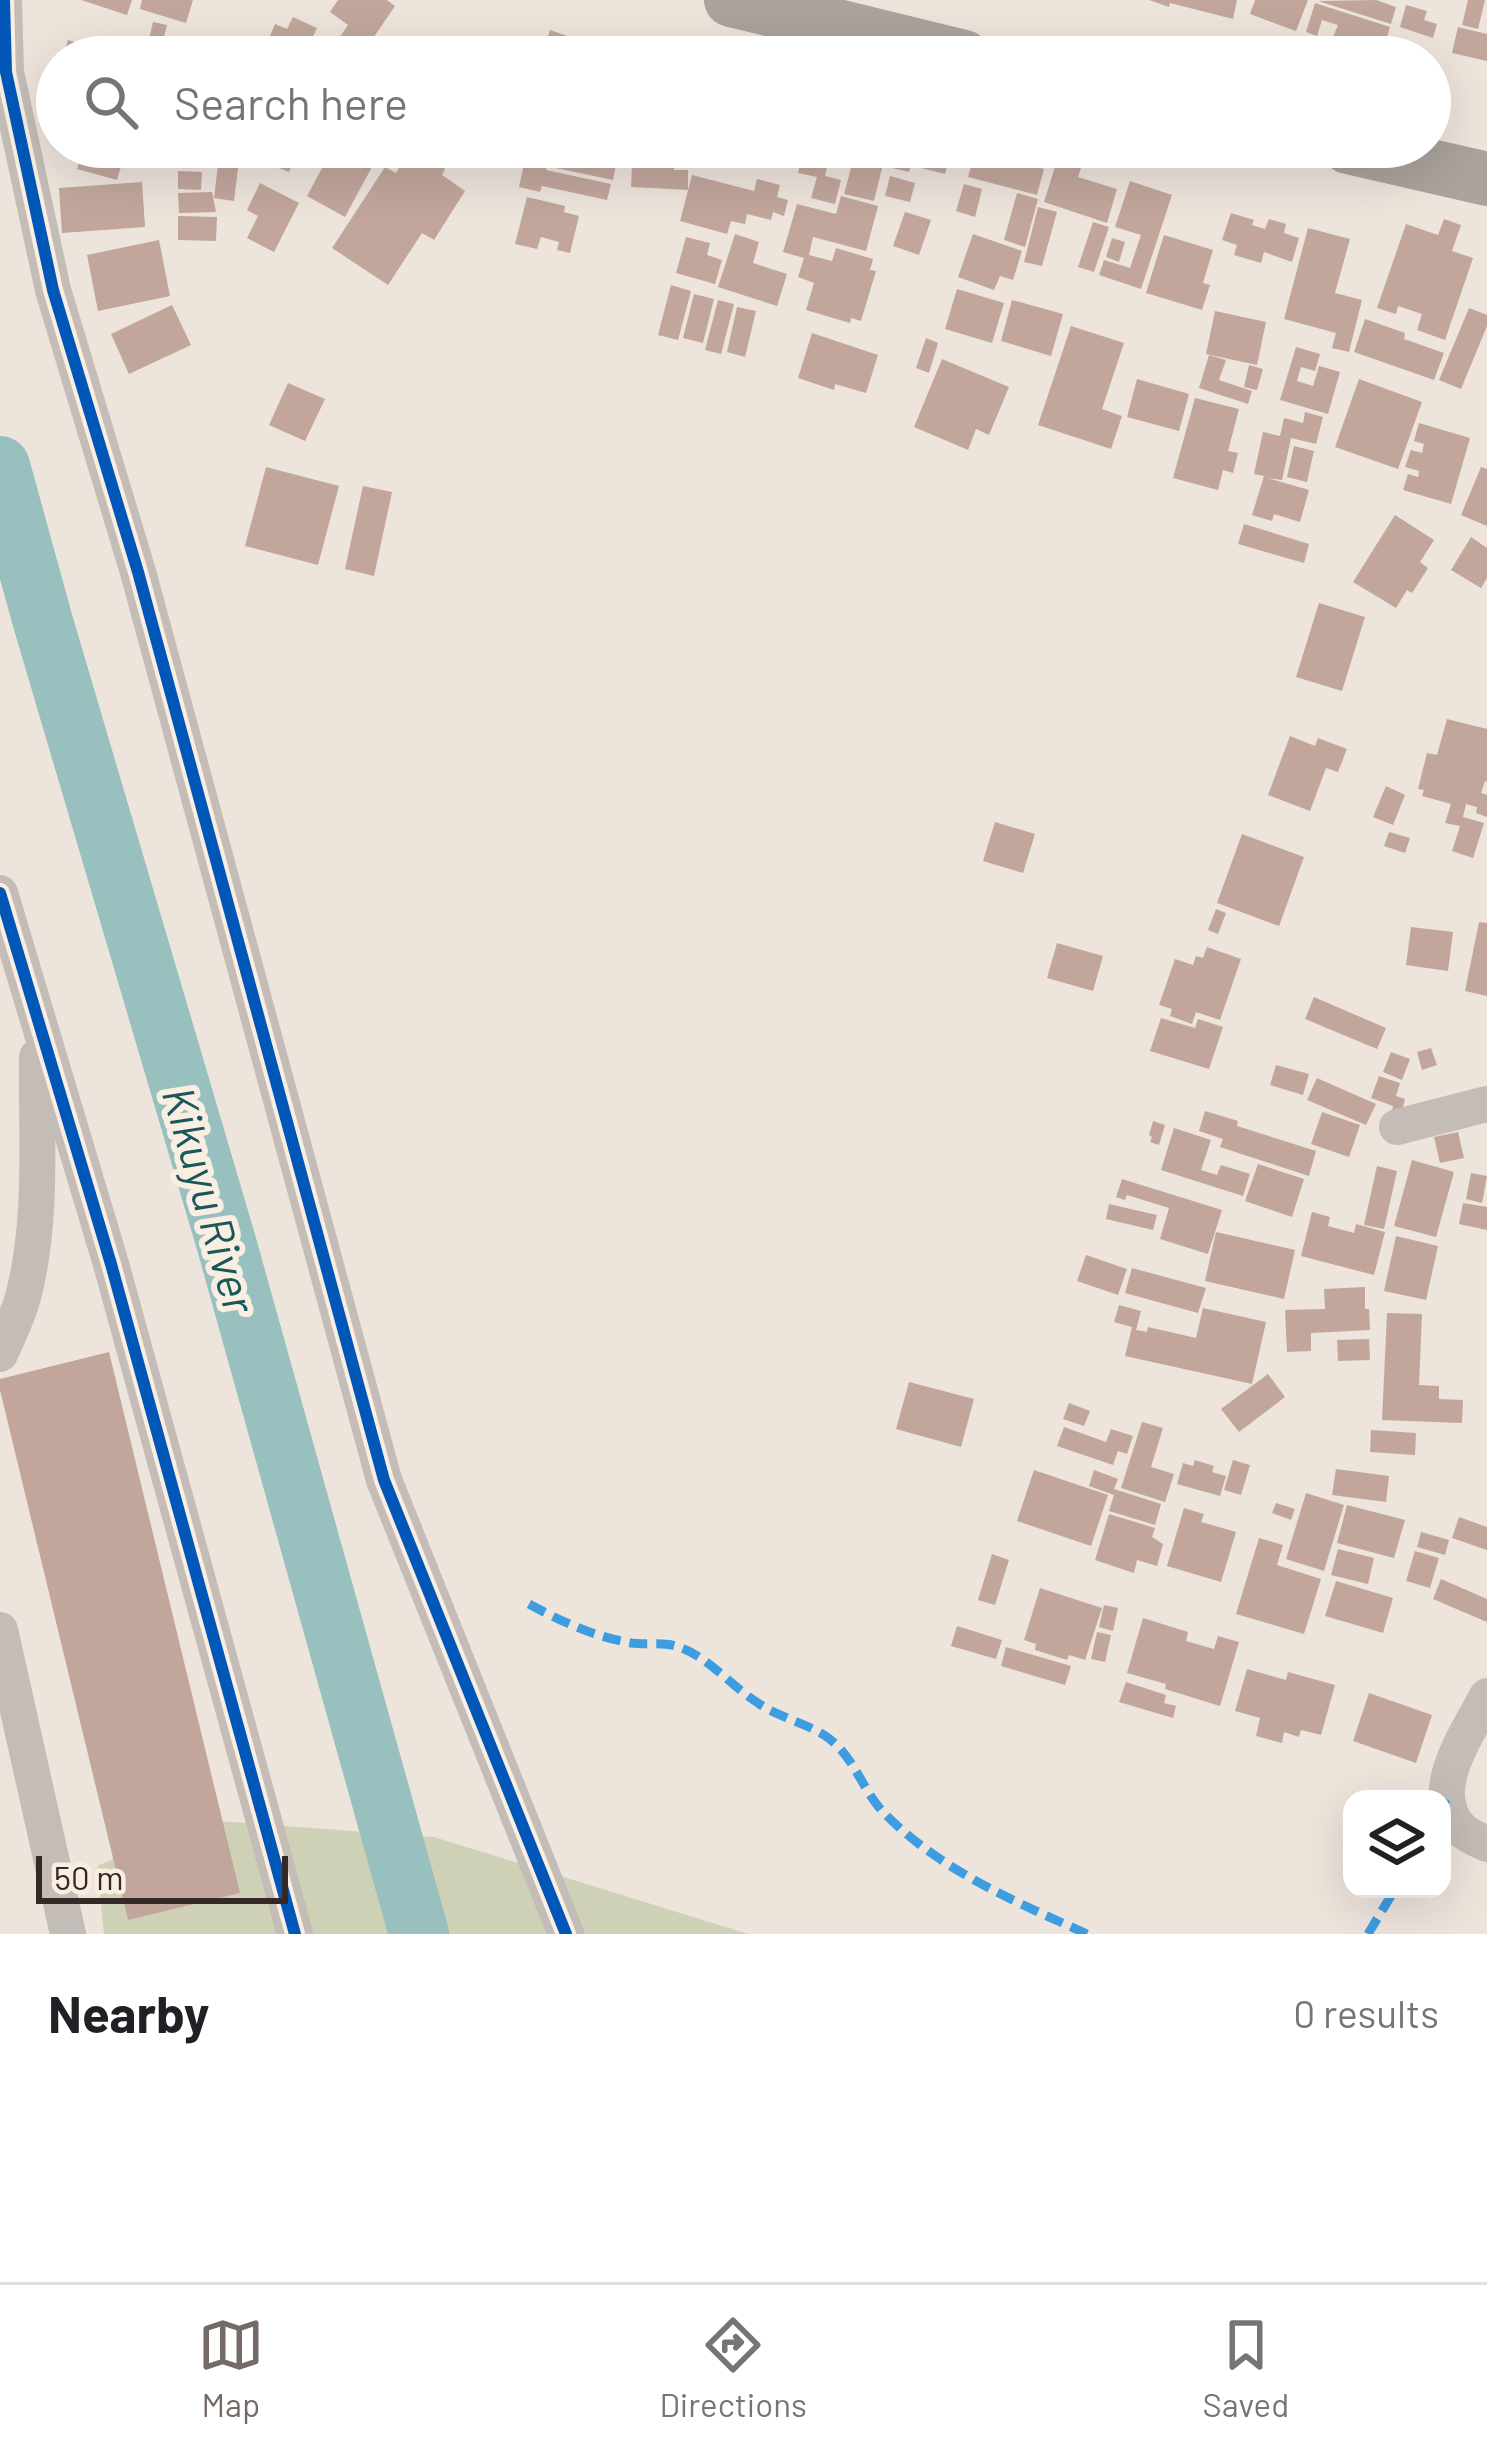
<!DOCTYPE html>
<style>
:root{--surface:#fff;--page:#f6f6f6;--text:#202124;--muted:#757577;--line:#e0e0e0;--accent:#756a65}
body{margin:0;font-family:Barlow,sans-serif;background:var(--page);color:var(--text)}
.controls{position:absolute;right:36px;bottom:36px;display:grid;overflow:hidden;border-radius:24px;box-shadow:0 12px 48px #0002}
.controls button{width:108px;height:108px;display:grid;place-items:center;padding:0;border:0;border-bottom:3px solid var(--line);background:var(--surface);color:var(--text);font:60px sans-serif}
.scale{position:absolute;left:36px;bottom:30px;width:252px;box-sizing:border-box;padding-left:12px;border:6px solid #352925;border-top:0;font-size:33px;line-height:42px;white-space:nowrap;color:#352925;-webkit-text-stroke:9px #faeee2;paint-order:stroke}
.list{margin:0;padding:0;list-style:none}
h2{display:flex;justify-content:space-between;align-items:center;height:156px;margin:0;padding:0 48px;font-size:51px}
h2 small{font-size:39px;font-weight:400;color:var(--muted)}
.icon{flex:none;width:66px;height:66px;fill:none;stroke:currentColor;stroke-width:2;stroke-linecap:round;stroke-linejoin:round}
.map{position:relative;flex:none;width:1487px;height:1934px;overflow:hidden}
.search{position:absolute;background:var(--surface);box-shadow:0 12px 48px #0002;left:36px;right:36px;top:36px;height:132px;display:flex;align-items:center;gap:30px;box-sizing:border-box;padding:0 42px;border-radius:66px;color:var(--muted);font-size:45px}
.sheet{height:348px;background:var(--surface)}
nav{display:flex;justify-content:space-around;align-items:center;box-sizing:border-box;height:168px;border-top:3px solid var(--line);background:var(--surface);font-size:33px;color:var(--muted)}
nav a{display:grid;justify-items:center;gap:6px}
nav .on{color:var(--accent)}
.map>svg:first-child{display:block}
.green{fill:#ced1b5}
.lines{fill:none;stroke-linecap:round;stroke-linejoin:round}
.river{stroke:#98c0be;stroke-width:60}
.building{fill:#c2a69c}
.minor{stroke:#c4bcb6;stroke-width:36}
.highway{stroke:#aba39c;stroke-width:54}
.quiet{stroke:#3e9ce0;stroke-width:9;stroke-dasharray:18 9;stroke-linecap:butt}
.cycleway-casing{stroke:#faeee2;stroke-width:20}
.cycleway{stroke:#0057b8;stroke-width:12}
.labels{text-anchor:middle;stroke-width:12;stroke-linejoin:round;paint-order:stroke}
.water-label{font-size:45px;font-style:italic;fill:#185859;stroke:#faeee2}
</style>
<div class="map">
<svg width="1487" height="1934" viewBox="0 0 1487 1934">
<rect width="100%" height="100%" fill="#ede4dc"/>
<path class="green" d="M205 1820 434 1837 748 1934H104L97 1866Z"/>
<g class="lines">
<path class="river" d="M0 466 43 622 226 1242 419 1934"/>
</g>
<g class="building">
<path d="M81 0H132L127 15Z"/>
<path d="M142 0H193L186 23 140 9Z"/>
<path d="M338 0H387L395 6 367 47 362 44 354 57H326L348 25 330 12Z"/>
<path d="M1149 0H1237L1233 19 1170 3 1169 7Z"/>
<path d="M1255 0H1308L1296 31 1250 14Z"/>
<path d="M1376 0 1396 7 1391 24 1318 1Z"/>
<path d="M1468 0H1485L1478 29 1462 25Z"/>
<path d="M1315 3 1390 27 1381 57 1331 42 1338 25 1322 20 1317 36 1306 32Z"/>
<path d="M1406 5 1427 11 1424 20 1437 24 1433 38 1400 27Z"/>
<path d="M293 17 317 28 304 57H261L275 24 287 29Z"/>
<path d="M153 22 167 25 164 37 192 44 189 57H145Z"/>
<path d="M1458 27 1487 34V61L1452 53Z"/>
<path d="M550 30 573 38 567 57 542 53Z"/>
<path d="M68 40 123 56 122 57H63Z"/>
<path d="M581 40 629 56V57H576Z"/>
<path d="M84 147H127L117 180 77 169Z"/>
<path d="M243 147H299L289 172 241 153Z"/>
<path d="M412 147 445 169 442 175 465 191 434 240 422 233 388 285 332 248 385 167 396 173Z"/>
<path d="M555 147 617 159 613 180 551 167Z"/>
<path d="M679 147H721L716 166 676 157Z"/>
<path d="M831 147 847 150 843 166 828 161 825 176 841 180 835 204 811 198 817 177 798 173 804 148 829 155Z"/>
<path d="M889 147 915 150 909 172 884 166Z"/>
<path d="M918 147H952L945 174 913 166Z"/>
<path d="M975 151 1044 169 1037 195 968 177Z"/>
<path d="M1060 151 1084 159 1078 177 1117 189 1107 223 1044 202Z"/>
<path d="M348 154 372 167 345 217 307 196 329 155 343 163Z"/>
<path d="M526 155 548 159 546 170 611 184 607 200 542 186 540 192 519 187Z"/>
<path d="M645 157 675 158 674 170H688V190L631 187 632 165H645Z"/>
<path d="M854 157 883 164 874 201 844 194Z"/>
<path d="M218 165 238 168 234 201 214 198Z"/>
<path d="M178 171 202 172 201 190 178 189Z"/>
<path d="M692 175 754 191 757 179 780 185 777 197 788 200 784 216 773 212 771 220 747 214 745 224 731 221 727 234 680 221Z"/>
<path d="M890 176 915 183 910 202 885 196Z"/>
<path d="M1130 181 1172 195 1141 289 1099 275 1104 260 1130 268 1141 235 1115 227Z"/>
<path d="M142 182 145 227 62 233 59 188Z"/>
<path d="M260 183 299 203 274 252 247 238 258 216 247 210Z"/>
<path d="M964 184 982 189 975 217 956 211Z"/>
<path d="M212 192 216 212 179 213 178 193Z"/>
<path d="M1017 193 1038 199 1025 247 1004 240Z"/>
<path d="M841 196 878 206 866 251 813 237 809 255 832 261 836 248 873 259 870 270 876 271 861 321 851 318 850 323 806 310 814 283 798 277 804 258 783 252 797 204 836 214Z"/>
<path d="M527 197 565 206 564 212 579 216 570 253 557 250 559 242 541 237 537 249 515 244Z"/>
<path d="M1038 207 1057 212 1042 266 1024 262Z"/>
<path d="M905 212 931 220 919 255 893 246Z"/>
<path d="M1231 213 1254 220 1252 225 1265 229 1269 219 1286 224 1284 233 1299 238 1292 262 1264 252 1261 263 1234 255 1237 245 1222 240Z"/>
<path d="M178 216 217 217 216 241 178 240Z"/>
<path d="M1444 219 1461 225 1452 251 1473 258 1445 340 1417 330 1422 314 1398 306 1396 314 1377 308 1406 224 1438 235Z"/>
<path d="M1093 222 1109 227 1094 272 1078 267Z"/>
<path d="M1308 228 1350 239 1335 293 1362 300 1349 352 1332 348 1336 333 1284 319Z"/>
<path d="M735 234 759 242 753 263 787 274 777 306 718 287Z"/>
<path d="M973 234 1022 251 1013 280 1000 276 994 290 958 277Z"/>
<path d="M1164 235 1213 250 1203 283 1210 285 1202 310 1146 293Z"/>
<path d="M686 237 710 243 707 255 722 260 715 284 676 273Z"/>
<path d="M1112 238 1125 242 1119 262 1106 257Z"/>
<path d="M159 240 170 296 98 311 87 255Z"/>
<path d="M671 285 691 291 678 340 658 335Z"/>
<path d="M957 289 1004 303 992 343 945 329Z"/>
<path d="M694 294 714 299 703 343 683 338Z"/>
<path d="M718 300 734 304 721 354 705 350Z"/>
<path d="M1012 300 1063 314 1051 356 1001 341Z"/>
<path d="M172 305 191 345 129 374 111 334Z"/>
<path d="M737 307 756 311 745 357 727 352Z"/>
<path d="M1469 308 1487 315V326L1461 389 1439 380Z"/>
<path d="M1215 311 1266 322 1257 365 1206 354Z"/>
<path d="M1365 319 1405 333 1404 339 1444 353 1434 380 1354 352Z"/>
<path d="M1071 326 1124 343 1102 409 1122 416 1111 449 1038 425Z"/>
<path d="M812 333 878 355 866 393 835 384 834 390 798 378Z"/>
<path d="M926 338 938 343 929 373 916 368Z"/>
<path d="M1296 347 1320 354 1315 371 1301 367 1297 381 1313 386 1319 366 1340 372 1328 414 1280 400Z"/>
<path d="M1209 355 1226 360 1219 380 1252 391 1248 404 1199 388Z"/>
<path d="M942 359 1009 387 989 435 976 429 968 450 914 427Z"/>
<path d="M1249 365 1263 369 1257 390 1244 387Z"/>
<path d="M1137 379 1189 394 1179 431 1127 417Z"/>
<path d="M1359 379 1422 402 1398 469 1335 447Z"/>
<path d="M288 383 325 399 305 441 269 425Z"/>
<path d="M1195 398 1239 409 1228 451 1238 453 1233 473 1223 470 1218 490 1173 478Z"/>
<path d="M1305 412 1323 417 1316 444 1291 438 1282 480 1267 478 1309 490 1300 522 1274 514 1272 521 1252 515 1264 476 1254 474 1263 432 1280 436 1284 418 1303 423Z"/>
<path d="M1419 423 1470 438 1451 504 1403 490 1408 474 1418 477 1419 471 1405 467 1411 450 1422 453 1424 444 1414 441Z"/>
<path d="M1294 446 1314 451 1307 482 1287 477Z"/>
<path d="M266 467 339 486 318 565 245 546Z"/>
<path d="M1481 467 1487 469V526L1461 515Z"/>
<path d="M363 486 392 492 374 576 345 569Z"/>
<path d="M1395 515 1434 540 1420 562 1428 568 1412 593 1407 590 1396 608 1353 582Z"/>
<path d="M1244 524 1309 544 1304 563 1238 544Z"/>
<path d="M1471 537 1487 548V578L1481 588 1451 570Z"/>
<path d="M1319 603 1365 617 1342 691 1296 677Z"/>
<path d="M1447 719 1487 729V782L1485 781 1481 793 1487 795V817L1476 813 1477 807 1466 804 1463 817 1484 823 1473 858 1452 851 1460 826 1445 823 1451 804 1422 796 1424 790 1418 789 1427 753 1437 755Z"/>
<path d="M1290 736 1315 746 1318 738 1347 749 1338 772 1326 768 1310 811 1268 795Z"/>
<path d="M1386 786 1405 795 1393 825 1373 817Z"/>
<path d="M995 822 1035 834 1023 873 983 861Z"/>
<path d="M1389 832 1410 838 1405 853 1384 846Z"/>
<path d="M1242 834 1304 857 1279 926 1217 903Z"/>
<path d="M1216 909 1226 913 1218 934 1208 930Z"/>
<path d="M1479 922 1487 923V996L1465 991Z"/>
<path d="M1411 927 1453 932 1448 971 1406 965Z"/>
<path d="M1057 943 1103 956 1093 991 1047 978Z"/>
<path d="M1207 947 1241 959 1220 1020 1196 1012 1192 1024 1170 1016 1172 1009 1159 1005 1175 959 1193 965 1196 956 1203 958Z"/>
<path d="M1314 997 1386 1028 1377 1049 1305 1019Z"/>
<path d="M1161 1018 1195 1028 1198 1019 1223 1027 1209 1069 1150 1051Z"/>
<path d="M1431 1048 1437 1065 1422 1070 1417 1052Z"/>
<path d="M1391 1052 1410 1059 1402 1080 1383 1072Z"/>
<path d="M1276 1065 1309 1074 1303 1095 1270 1085Z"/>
<path d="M1379 1076 1400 1083 1396 1096 1405 1099 1400 1118 1391 1116 1393 1106 1371 1098Z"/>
<path d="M1317 1078 1376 1104 1366 1125 1307 1100Z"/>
<path d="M1205 1111 1238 1121 1237 1126 1316 1151 1309 1176 1220 1147 1223 1139 1199 1131Z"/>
<path d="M1322 1112 1360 1125 1349 1157 1311 1144Z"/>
<path d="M1153 1121 1165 1125 1159 1145 1150 1142 1152 1137 1149 1135Z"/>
<path d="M1174 1128 1211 1140 1201 1170 1217 1175 1221 1165 1250 1174 1243 1196 1161 1170Z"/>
<path d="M1458 1132 1464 1158 1440 1163 1434 1137Z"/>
<path d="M1412 1160 1454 1172 1436 1237 1394 1226Z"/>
<path d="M1258 1164 1304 1179 1292 1217 1245 1201Z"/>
<path d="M1377 1166 1397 1171 1384 1229 1364 1225Z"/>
<path d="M1471 1173 1487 1176 1482 1203 1466 1199Z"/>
<path d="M1122 1179 1222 1210 1208 1254 1160 1239 1169 1208 1127 1195 1125 1200 1116 1197Z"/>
<path d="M1463 1203 1487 1207V1230L1459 1224Z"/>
<path d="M1109 1204 1157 1215 1153 1230 1106 1219Z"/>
<path d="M1312 1212 1330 1217 1328 1226 1354 1233 1356 1224 1385 1232 1374 1275 1301 1256Z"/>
<path d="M1216 1232 1295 1250 1284 1299 1205 1281Z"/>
<path d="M1396 1236 1438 1246 1426 1300 1384 1291Z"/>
<path d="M1086 1255 1127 1269 1118 1295 1077 1281Z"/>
<path d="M1132 1268 1206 1288 1198 1313 1125 1293Z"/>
<path d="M1365 1287V1309H1369L1370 1330 1311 1333V1351L1287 1352 1285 1310 1325 1309 1324 1289Z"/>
<path d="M1119 1305 1141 1311 1136 1330 1147 1332 1148 1327 1196 1338 1203 1308 1266 1322 1252 1384 1125 1356 1132 1327 1114 1322Z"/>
<path d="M1387 1313 1422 1314 1419 1385 1439 1386V1399L1463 1400 1462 1423 1382 1420Z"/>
<path d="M1369 1339 1370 1360 1338 1361 1337 1340Z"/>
<path d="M109 1352 240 1893 128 1920 0 1390V1379Z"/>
<path d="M1268 1374 1285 1397 1239 1432 1221 1409Z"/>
<path d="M909 1382 974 1399 961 1447 896 1429Z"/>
<path d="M1069 1403 1090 1411 1084 1426 1063 1419Z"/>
<path d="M1142 1422 1163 1428 1151 1467 1174 1474 1165 1502 1121 1488Z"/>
<path d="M1064 1427 1106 1442 1111 1429 1133 1436 1127 1454 1118 1451 1113 1465 1057 1446Z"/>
<path d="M1371 1430 1416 1433 1415 1455 1370 1452Z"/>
<path d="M1195 1460 1214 1466 1212 1472 1226 1476 1220 1496 1177 1484 1183 1463 1193 1466Z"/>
<path d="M1233 1460 1250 1465 1241 1495 1224 1490Z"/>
<path d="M1336 1469 1389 1476 1386 1502 1332 1495Z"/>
<path d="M1034 1470 1108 1495 1091 1546 1017 1521Z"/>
<path d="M1094 1470 1118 1479 1114 1489 1161 1504 1155 1525 1109 1511 1114 1495 1089 1486Z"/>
<path d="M1306 1493 1344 1505 1324 1571 1286 1559Z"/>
<path d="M1276 1503 1295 1509 1291 1520 1272 1513Z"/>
<path d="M1347 1505 1405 1520 1394 1558 1337 1543Z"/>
<path d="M1184 1508 1204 1514 1201 1522 1236 1532 1221 1582 1167 1566Z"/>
<path d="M1109 1514 1155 1528 1152 1537 1163 1544 1157 1566 1137 1560 1134 1573 1095 1560Z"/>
<path d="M1459 1517 1487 1527V1550L1452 1538Z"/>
<path d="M1421 1532 1449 1540 1445 1555 1417 1547Z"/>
<path d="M1259 1538 1283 1545 1277 1565 1321 1579 1304 1634 1236 1614Z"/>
<path d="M1338 1549 1374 1558 1368 1584 1331 1575Z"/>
<path d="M1415 1551 1439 1558 1430 1588 1406 1581Z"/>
<path d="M992 1554 1009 1560 995 1605 978 1600Z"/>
<path d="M1441 1579 1487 1599V1622L1433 1599Z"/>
<path d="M1336 1581 1393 1598 1383 1633 1325 1616Z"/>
<path d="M1040 1588 1102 1608 1085 1660 1069 1655 1067 1660 1035 1650 1036 1644 1024 1640Z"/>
<path d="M1104 1605 1118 1608 1113 1631 1099 1627Z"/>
<path d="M1143 1618 1188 1632 1186 1641 1214 1649 1218 1636 1239 1642 1220 1706 1165 1689 1166 1684 1127 1673Z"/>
<path d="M957 1626 1002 1640 996 1659 951 1646Z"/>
<path d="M1097 1632 1111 1635 1105 1662 1091 1659Z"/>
<path d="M1006 1647 1071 1666 1065 1685 1001 1666Z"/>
<path d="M1247 1669 1286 1680 1288 1672 1335 1685 1321 1735 1301 1730 1299 1737 1284 1732 1282 1743 1256 1736 1260 1718 1235 1711Z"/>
<path d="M1126 1682 1166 1695 1164 1703 1176 1706 1173 1718 1119 1702Z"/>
<path d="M1369 1693 1432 1715 1416 1763 1353 1741Z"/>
</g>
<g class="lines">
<g class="minor">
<path d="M4 0 6 72 53 290 138 572 384 1480 566 1934"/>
<path d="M0 893 111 1264 295 1934"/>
<path d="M1397 1127 1487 1104"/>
<path d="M0 1354C9 1334 19 1314 24 1293 43 1218 36 1134 37 1057"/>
<path d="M0 1630 68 1934"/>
<path d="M1487 1696C1469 1732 1423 1793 1462 1830 1468 1836 1479 1840 1487 1844"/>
</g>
<g class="highway">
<path d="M731 0 964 57"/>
<path d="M1348 147 1487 179"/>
</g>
<g class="quiet">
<path d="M529 1604C560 1621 595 1637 631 1643 645 1645 662 1642 676 1646 708 1656 731 1686 758 1703 778 1717 803 1722 824 1735 854 1754 861 1789 884 1813 941 1871 1014 1901 1087 1934"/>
<path d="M1442 1807 1446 1799"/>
<path d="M1368 1934 1395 1889"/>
</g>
<defs>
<g id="cycleway">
<path d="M4 0 6 72 53 290 138 572 384 1480 566 1934"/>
<path d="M0 893 111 1264 295 1934"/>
</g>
</defs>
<use href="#cycleway" class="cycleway-casing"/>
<use href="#cycleway" class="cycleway"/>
</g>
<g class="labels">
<g class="water-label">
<text transform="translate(209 1200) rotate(74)" y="16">Kikuyu River</text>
</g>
</g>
</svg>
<div class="controls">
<button><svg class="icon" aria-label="layers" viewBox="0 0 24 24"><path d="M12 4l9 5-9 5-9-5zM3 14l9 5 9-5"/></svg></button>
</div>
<div class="scale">50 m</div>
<div class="search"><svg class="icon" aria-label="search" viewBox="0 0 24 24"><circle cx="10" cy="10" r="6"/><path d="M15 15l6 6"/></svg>Search here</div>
</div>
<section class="sheet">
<h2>Nearby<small>0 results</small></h2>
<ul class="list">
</ul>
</section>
<nav>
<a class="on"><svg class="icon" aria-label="map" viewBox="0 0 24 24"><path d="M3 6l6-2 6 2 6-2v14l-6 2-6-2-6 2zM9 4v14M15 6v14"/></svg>Map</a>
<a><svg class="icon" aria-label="directions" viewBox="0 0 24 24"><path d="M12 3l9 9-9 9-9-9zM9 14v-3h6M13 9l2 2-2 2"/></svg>Directions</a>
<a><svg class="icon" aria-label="saved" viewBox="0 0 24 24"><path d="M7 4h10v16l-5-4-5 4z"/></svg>Saved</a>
</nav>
